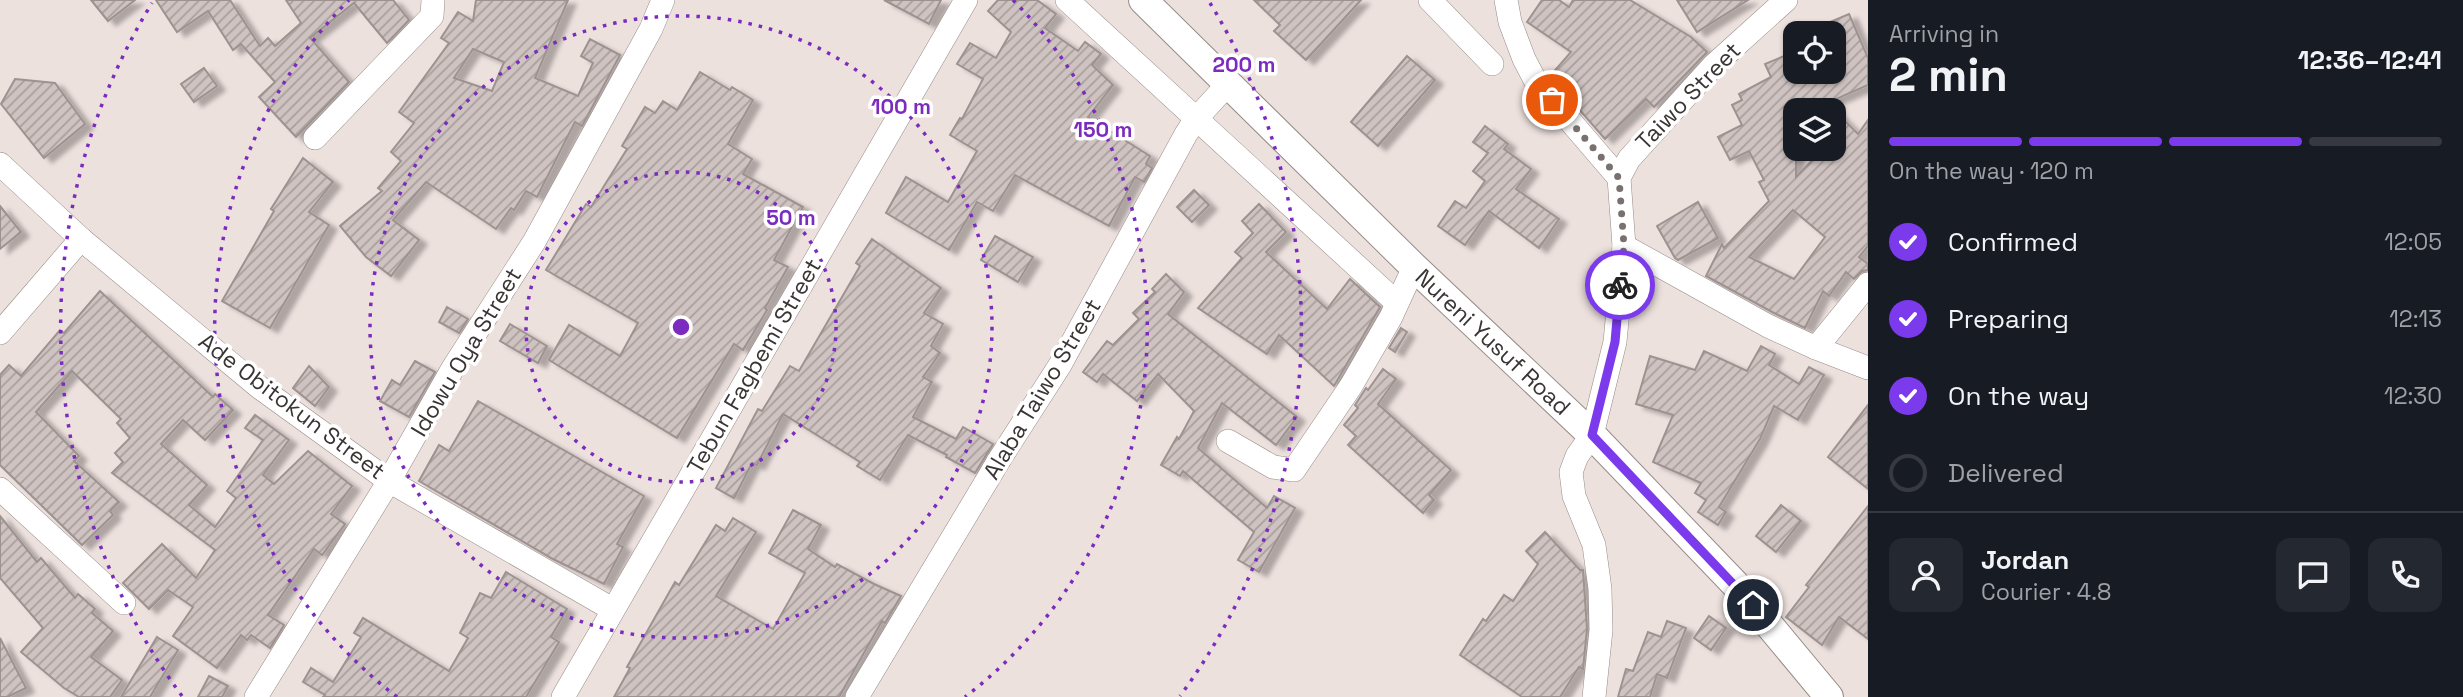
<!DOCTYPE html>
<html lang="en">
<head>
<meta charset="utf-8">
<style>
  body { margin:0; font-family:"Space Grotesk",sans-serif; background:#242831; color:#f1f3f6; height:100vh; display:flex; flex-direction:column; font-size:26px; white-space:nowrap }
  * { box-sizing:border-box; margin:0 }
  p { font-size:23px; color:#9ea1a6 }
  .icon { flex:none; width:38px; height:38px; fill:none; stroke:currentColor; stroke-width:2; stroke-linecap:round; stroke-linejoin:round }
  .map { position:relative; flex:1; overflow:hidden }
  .panel { display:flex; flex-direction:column; background:#171b24; width:595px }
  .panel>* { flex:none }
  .tools { position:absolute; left:1783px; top:21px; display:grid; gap:14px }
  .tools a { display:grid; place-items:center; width:63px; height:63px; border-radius:14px; background:#171b24; box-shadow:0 2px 5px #0004; font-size:35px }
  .pin { position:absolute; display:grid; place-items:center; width:60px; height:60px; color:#fff; margin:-30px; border:4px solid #fff; border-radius:50%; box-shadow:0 2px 7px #0007 }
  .courier { position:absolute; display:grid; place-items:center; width:70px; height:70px; margin:-35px; border:5px solid #7c3aed; border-radius:50%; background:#fff; color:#222; box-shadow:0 2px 9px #0007 }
  .summary em { font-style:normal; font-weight:700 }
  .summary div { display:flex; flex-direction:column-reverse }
  .summary { display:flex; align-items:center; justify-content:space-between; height:119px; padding:0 21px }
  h1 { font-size:46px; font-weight:700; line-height:52px }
  .bar { display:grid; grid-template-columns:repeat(4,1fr); gap:10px 7px; align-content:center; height:84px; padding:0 21px }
  .bar i { height:9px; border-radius:5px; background:#363941 }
  .bar .active { background:#7c3aed }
  .bar p { grid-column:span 4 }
  .line { display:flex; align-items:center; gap:18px; padding:0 21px; border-top:2px solid #363941 }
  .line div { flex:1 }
  .round { display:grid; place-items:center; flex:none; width:74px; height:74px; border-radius:14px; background:#242831 }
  ol { padding:0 21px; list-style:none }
  li { display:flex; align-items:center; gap:21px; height:77px }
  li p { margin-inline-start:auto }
  li .icon { padding:7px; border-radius:50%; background:#7c3aed; color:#fff; stroke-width:4 }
  li:last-child { color:#9ea1a6 }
  li i { width:38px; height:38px; border:4px solid #363941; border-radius:50% }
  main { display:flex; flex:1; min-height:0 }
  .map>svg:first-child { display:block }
  .building { fill:url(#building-hatch); stroke:#9d9290; stroke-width:2; fill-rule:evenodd; filter:url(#shadow) }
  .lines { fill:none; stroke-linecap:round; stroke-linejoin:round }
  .minor-casing { stroke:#968b89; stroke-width:24 }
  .tertiary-casing { stroke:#968b89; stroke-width:30 }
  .minor { stroke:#fff; stroke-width:23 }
  .tertiary { stroke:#fff; stroke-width:28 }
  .done { stroke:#787170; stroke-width:7; stroke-dasharray:0 12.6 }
  .route { stroke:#7c3aed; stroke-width:9 }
  .ring { fill:none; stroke:#7b2cbf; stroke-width:3.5; stroke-dasharray:3.5 7 }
  .labels { text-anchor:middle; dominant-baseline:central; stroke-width:7; stroke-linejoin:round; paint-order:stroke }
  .street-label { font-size:23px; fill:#393534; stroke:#fff }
  .centre { fill:#7b2cbf; stroke:#fff; stroke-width:3.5 }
  .ring-label { font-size:21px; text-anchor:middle; font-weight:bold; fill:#7b2cbf; stroke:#fff; stroke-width:7; stroke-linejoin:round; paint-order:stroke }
</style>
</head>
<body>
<main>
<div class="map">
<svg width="1868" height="697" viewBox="0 0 1868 697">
  <defs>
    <pattern id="building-hatch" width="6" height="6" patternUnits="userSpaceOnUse" patternTransform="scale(1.75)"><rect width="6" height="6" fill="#cec3c0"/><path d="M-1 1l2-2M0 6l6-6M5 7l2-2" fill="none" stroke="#a89f9d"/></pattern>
    <filter id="shadow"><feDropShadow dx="8" dy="4.5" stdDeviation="2" flood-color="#0004"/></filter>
  </defs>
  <rect width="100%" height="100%" fill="#ede1de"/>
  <g class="building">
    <polygon points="91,0 135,0 108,21"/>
    <polygon points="156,0 230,0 260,46 268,38 275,46 301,23 286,0 393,0 409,20 387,43 354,3 310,38 349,82 296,137 259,97 275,82 241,44 233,50 208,11 177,32"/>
    <path d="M476,0H568L535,78L578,96L593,63L581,56L590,39L620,55L582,126L575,122L537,197L526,191L514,210L511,208L496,229L426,182L393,220L419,240L391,276L366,257L340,226L382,191L378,188L401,161L391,152L414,123L399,112L449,43L441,38L458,12L473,21ZM473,49L504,62L492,91L454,78Z"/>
    <polygon points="884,0 941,0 929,24"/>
    <polygon points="998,0 1037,0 1056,14 1045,28 1078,51 1085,42 1101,54 1092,65 1113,85 1088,117 1150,156 1146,164 1152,168 1144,182 1135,177 1109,226 1015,175 993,211 977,202 949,250 886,213 906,177 948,202 977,151 950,135 960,118 962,119 983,79 957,64 970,43 996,58 1011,32 988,11"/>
    <polygon points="1254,0 1361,0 1306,60 1274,31 1280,25"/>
    <polygon points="1542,0 1559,0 1569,7 1573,0 1630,0 1691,37 1707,52 1654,107 1646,99 1605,139 1550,76 1571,52 1527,22"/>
    <polygon points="1677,0 1748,0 1697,32"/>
    <path d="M1849,14L1868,58V85L1827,103L1858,134L1868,120V246L1859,257L1868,264V270L1862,271L1854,279L1846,272L1829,296L1823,291L1805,328L1774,313L1706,276L1722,244L1724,248L1769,201L1759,182L1764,180L1749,151L1730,160L1718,137L1742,125L1732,105L1742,100L1739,94L1771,77L1765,64L1796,51V72H1834V33H1804ZM1796,110H1834V149H1823L1796,177ZM1793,210L1825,237L1794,279L1749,257Z"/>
    <polygon points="1407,56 1435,80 1378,146 1351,122"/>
    <polygon points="204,68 217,86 194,102 181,84"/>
    <polygon points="700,72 730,90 732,87 753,100 728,144 752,159 743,174 803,207 774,260 788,267 765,308 767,310 743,350 734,344 677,438 549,360 569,325 620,356 638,323 546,270 586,204 591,207 627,149 622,146 645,107 655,113 663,101 677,110"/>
    <polygon points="15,79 55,83 85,124 44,158 1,104"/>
    <polygon points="1485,126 1508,144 1504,149 1531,169 1516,189 1559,219 1539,248 1489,211 1465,245 1438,226 1455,201 1466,208 1485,181 1473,171 1488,153 1473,142"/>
    <polygon points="303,158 333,182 309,212 329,225 270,328 222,301 274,211 271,209"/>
    <polygon points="1194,190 1209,205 1192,222 1177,207"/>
    <polygon points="1698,202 1718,238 1678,260 1675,258 1657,226"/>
    <polygon points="1259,204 1286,232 1266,252 1327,309 1350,279 1380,307 1334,386 1279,335 1267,354 1198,308 1242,258 1235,252 1253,233 1242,221"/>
    <polygon points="0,206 21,232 0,249"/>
    <polygon points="995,236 1033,257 1018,282 981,260"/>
    <polygon points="872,239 941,288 924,313 943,324 931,346 940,353 923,377 932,382 913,417 956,439 963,427 993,444 975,473 946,457 947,455 908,435 880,480 857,466 860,462 783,414 757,465 752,463 734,498 716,488 758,409 762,411 790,366 799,371 860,266 856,263"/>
    <polygon points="1166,274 1184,292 1168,314 1297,417 1276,445 1222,403 1198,448 1267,508 1274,496 1295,508 1259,572 1238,560 1254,532 1183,471 1180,476 1161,465 1177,437 1179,439 1194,411 1158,374 1137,401 1103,374 1097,382 1083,372 1107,341 1113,345 1139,319 1133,313 1155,292 1152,289"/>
    <polygon points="100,291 213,397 215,394 233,410 205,440 183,420 161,444 207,485 189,505 215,527 236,498 227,491 263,440 245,428 255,415 289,440 263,475 274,484 308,451 352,486 331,514 345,524 322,555 314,549 268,615 284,625 270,648 251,635 247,640 241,635 217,668 173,636 193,607 168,590 149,609 123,583 162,544 196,578 215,550 112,473 123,462 115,453 130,438 117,423 121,419 72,371 36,412 79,456 74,461 119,502 110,511 113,515 82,545 0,465 0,375 9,365 21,376 60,330 64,333"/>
    <polygon points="447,307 468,319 459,333 439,322"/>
    <polygon points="510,324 547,346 538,363 500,341"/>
    <polygon points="1401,328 1407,332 1395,352 1389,348"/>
    <polygon points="1761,346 1775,354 1769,365 1799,384 1809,367 1824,375 1798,420 1774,406 1760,439 1719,507 1726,512 1718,525 1698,512 1706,500 1695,493 1701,483 1653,462 1673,415 1636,404 1650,356 1695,370 1704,351 1747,371"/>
    <polygon points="415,361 435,372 409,417 380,401 392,380 400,385"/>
    <polygon points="309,366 329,387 315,406 293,388"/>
    <polygon points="1383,369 1396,379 1378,404 1451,470 1429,495 1434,500 1423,513 1348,445 1356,436 1344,425 1358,408 1355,405 1366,388 1368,390"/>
    <polygon points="478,401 644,496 617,544 623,547 604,584 553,559 419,481 439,445 449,451"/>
    <polygon points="1868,405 1868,489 1828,457"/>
    <polygon points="1781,505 1801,521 1776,552 1756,536"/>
    <polygon points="1868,506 1868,639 1839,617 1822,645 1786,617 1809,587 1806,585"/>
    <polygon points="793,510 821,525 808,549 835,567 837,564 874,584 901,596 885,623 882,621 839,697 614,697 630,668 627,667 675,582 679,585 716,525 725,531 733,518 756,532 716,596 773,629 805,573 769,553"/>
    <polygon points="0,516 37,562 41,558 75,598 78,594 95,609 92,613 113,631 91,657 122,680 110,697 79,697 64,688 21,652 43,628 0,578"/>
    <polygon points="1545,532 1580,570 1583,570 1587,629 1583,669 1579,667 1560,697 1522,697 1460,655 1483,619 1486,621 1504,595 1513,601 1538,564 1526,551"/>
    <polygon points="506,572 567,609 551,637 559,642 526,697 323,697 325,695 303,682 311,668 333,682 361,637 354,633 363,618 449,671 468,638 460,633 480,593 491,598"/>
    <polygon points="1709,616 1726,628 1711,650 1694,638"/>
    <polygon points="1667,621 1686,628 1667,678 1657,674 1650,697 1618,697 1626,669 1633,671 1648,632 1661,637"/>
    <polygon points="157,637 178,650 150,697 121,697"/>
    <polygon points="0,638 26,688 7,697 0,697"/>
    <polygon points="209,676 228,686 222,697 198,697"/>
  </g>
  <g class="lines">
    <defs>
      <g id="minor">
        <polyline points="1067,0 1397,303"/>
        <polyline points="1430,0 1492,64"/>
        <polyline points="1506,0 1510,22 1524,59 1535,80 1619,178"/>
        <polyline points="315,138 432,16 433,0"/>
        <polyline points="0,164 81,239 259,387 389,481 612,609"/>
        <polyline points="1624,246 1768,326 1816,348 1868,368"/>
        <polyline points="0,333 81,239"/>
        <polyline points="1816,348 1868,284"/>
        <polyline points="1228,441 1273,467 1294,470 1351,386 1391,317 1414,267"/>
        <polyline points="0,489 124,603"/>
        <polyline points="256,697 389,481 453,368 534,242 651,29 663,0"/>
        <polyline points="563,697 966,0"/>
        <polyline points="857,697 1001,457 1060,365 1186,134 1195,120 1228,84"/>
        <polyline points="1594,697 1601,630 1600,589 1594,545 1574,496 1571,472 1577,456 1592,435 1615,342 1624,246 1619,178 1629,159 1714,65 1786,0"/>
      </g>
      <polyline id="tertiary" points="1143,0 1414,267 1592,435 1735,584 1829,697"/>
    </defs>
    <use href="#minor" class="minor-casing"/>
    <use href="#tertiary" class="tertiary-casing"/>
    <use href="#minor" class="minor"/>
    <use href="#tertiary" class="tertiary"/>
  </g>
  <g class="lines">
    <polyline class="done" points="1552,100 1619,178 1624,246 1620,285"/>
    <polyline class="route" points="1620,285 1615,342 1592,435 1753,605"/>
  </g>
  <g class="ring">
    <circle cx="681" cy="327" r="155"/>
    <circle cx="681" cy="327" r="311"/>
    <path d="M397 697A466 466 0 0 1 349 0M1013 0A466 466 0 0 1 965 697"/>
    <path d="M182 696A621 621 0 0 1 152 3M1210 3A621 621 0 0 1 1180 696"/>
  </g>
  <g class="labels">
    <g class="street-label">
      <text transform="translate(1688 96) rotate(-46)">Taiwo Street</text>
      <text transform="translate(1493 342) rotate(43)">Nureni Yusuf Road</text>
      <text transform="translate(466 352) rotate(-59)">Idowu Oya Street</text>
      <text transform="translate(754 366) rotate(-60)">Tebun Fagbemi Street</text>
      <text transform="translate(1042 389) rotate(-59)">Alaba Taiwo Street</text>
      <text transform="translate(292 406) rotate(37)">Ade Obitokun Street</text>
    </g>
  </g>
  <circle cx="681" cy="327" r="10" class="centre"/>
  <g class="ring-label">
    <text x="1244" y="72">200 m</text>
    <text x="901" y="114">100 m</text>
    <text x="1103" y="137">150 m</text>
    <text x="791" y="225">50 m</text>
  </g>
</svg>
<div class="tools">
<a><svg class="icon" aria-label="locate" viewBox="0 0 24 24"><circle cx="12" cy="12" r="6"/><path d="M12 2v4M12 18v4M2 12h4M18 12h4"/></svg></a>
<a><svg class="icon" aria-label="layers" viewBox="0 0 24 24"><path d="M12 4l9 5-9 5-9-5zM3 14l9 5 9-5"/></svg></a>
</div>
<div class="pin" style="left:1552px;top:100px;background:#ea580c"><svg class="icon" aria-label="bag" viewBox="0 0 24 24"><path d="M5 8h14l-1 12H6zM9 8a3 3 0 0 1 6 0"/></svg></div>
<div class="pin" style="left:1753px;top:605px;background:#1f2937"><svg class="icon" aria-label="home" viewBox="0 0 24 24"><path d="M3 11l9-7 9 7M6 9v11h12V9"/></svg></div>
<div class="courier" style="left:1620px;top:285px"><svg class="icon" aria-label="bike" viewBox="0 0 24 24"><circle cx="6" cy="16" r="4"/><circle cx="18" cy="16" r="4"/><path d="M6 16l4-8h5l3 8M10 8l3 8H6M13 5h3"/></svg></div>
</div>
<section class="panel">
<div class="summary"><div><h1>2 min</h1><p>Arriving in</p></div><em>12:36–12:41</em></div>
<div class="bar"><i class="active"></i><i class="active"></i><i class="active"></i><i></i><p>On the way · 120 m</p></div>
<ol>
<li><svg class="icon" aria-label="check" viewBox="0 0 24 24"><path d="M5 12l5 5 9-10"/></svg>Confirmed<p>12:05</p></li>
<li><svg class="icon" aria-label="check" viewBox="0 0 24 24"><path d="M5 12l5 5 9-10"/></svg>Preparing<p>12:13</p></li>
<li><svg class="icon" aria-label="check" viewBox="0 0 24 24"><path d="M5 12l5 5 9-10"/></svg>On the way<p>12:30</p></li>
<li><i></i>Delivered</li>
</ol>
<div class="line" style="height:126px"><a class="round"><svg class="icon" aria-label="person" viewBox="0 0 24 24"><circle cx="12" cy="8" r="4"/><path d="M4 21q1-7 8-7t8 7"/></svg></a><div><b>Jordan</b><p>Courier · 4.8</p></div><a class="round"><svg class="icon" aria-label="chat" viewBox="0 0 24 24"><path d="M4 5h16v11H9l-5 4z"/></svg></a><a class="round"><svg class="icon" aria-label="phone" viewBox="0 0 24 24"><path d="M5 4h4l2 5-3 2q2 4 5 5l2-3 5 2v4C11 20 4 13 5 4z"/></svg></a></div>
</section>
</main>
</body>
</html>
